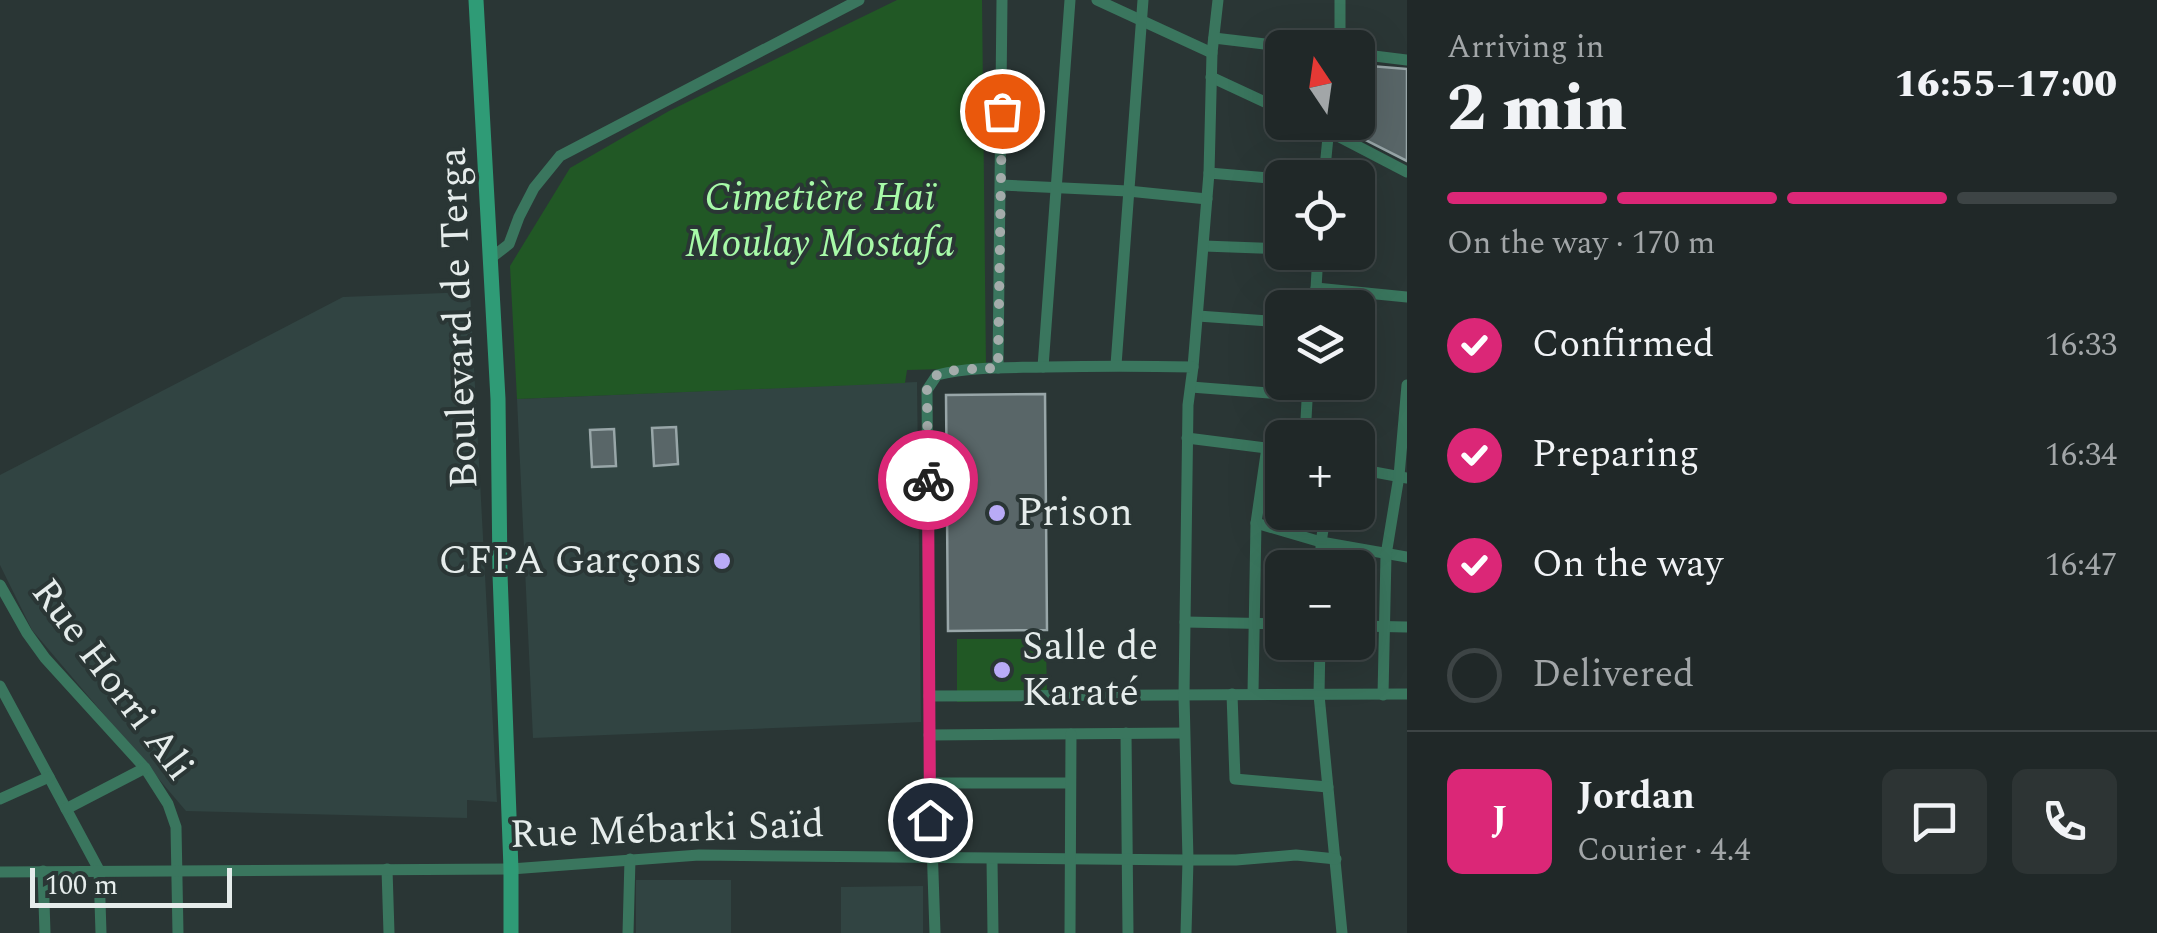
<!DOCTYPE html>
<html lang="en">
<head>
<meta charset="utf-8">
<style>
  body { margin:0; font-family:Spectral,serif; background:#2d3434; color:#f1f3f6; height:100vh; display:flex; flex-direction:column; font-size:38px; white-space:nowrap }
  * { box-sizing:border-box; margin:0 }
  p { font-size:32px; color:#a2a6a8 }
  .icon { flex:none; width:55px; height:55px; fill:none; stroke:currentColor; stroke-width:2; stroke-linecap:round; stroke-linejoin:round }
  .map { position:relative; flex:1; overflow:hidden }
  .sheet { display:flex; flex-direction:column; background:#202828; width:750px }
  .sheet>* { flex:none }
  .needle { width:65px; rotate:347deg }
  .buttons { position:absolute; left:1265px; top:30px; display:grid; gap:20px }
  .buttons a { display:grid; place-items:center; width:110px; height:110px; border-radius:15px; background:#202828; box-shadow:0 10px 40px #0002,0 0 0 2px #3d4445; font-size:50px }
  .scale { position:absolute; left:30px; bottom:25px; width:202px; box-sizing:border-box; padding-left:10px; border:5px solid #e5eceb; border-top:0; font-size:28px; line-height:35px; white-space:nowrap; color:#e5eceb; -webkit-text-stroke:8px #2a3635; paint-order:stroke }
  .pin { position:absolute; display:grid; place-items:center; width:85px; height:85px; color:#fff; margin:-42px; border:5px solid #fff; border-radius:50%; box-shadow:0 2px 10px #0007 }
  .courier { position:absolute; display:grid; place-items:center; width:100px; height:100px; margin:-50px; border:8px solid #db2777; border-radius:50%; background:#fff; color:#222; box-shadow:0 2px 12px #0007 }
  .overview em { font-style:normal; font-weight:800 }
  .overview div { display:flex; flex-direction:column-reverse }
  .overview { display:flex; align-items:center; justify-content:space-between; height:170px; padding:0 40px }
  h1 { font-size:65px; font-weight:800; line-height:75px }
  .bar { display:grid; grid-template-columns:repeat(4,1fr); gap:15px 10px; align-content:center; height:120px; padding:0 40px }
  .bar i { height:12px; border-radius:8px; background:#3d4445 }
  .bar .active { background:#db2777 }
  .bar p { grid-column:span 4 }
  .line { display:flex; align-items:center; gap:25px; padding:0 40px; border-top:2px solid #3d4445 }
  .line div { flex:1 }
  .round { display:grid; place-items:center; flex:none; width:105px; height:105px; border-radius:15px; background:#2d3434 }
  ol { padding:0 40px; list-style:none }
  li { display:flex; align-items:center; gap:30px; height:110px }
  li p { margin-inline-start:auto }
  li .icon { padding:10px; border-radius:50%; background:#db2777; color:#fff; stroke-width:4 }
  li:last-child { color:#a2a6a8 }
  li i { width:55px; height:55px; border:5px solid #3d4445; border-radius:50% }
  main { display:flex; flex:1; min-height:0 }
  .map>svg:first-child { display:block }
  .built { fill:#314442 }
  .green { fill:#215825 }
  .building { fill:#596668; stroke:#98a6a8; stroke-width:2.5 }
  .lines { fill:none; stroke-linecap:round; stroke-linejoin:round }
  .minor { stroke:#3a765e; stroke-width:11 }
  .secondary { stroke:#2f9b76; stroke-width:15 }
  .done { stroke:#a4acab; stroke-width:10; stroke-dasharray:0 18 }
  .route { stroke:#db2777; stroke-width:12 }
  .poi-dot { fill:#b9abf7; stroke:#2a3635; stroke-width:4 }
  .labels { text-anchor:middle; dominant-baseline:central; stroke-width:8; stroke-linejoin:round; paint-order:stroke }
  .park-label { font-size:40px; font-style:italic; fill:#a7faa8; stroke:#2a3635 }
  .street-label { font-size:40px; fill:#e5eceb; stroke:#2a3635 }
  .poi-label { font-size:40px; fill:#e5eceb; stroke:#2a3635; text-anchor:start }
</style>
</head>
<body>
<main>
<div class="map">
<svg width="1407" height="933" viewBox="0 0 1407 933">
  <rect width="100%" height="100%" fill="#2a3635"/>
  <g class="built">
    <polygon points="470,292 497,802 467,800 467,818 186,811 32,630 0,565 0,475 343,297"/>
    <polygon points="917,382 921,722 533,738 517,399"/>
    <rect x="636" y="880" width="95" height="53"/>
    <polygon points="923,886 923,933 841,933 841,887"/>
  </g>
  <g class="green">
    <polygon points="897,0 982,0 986,368 907,370 905,383 517,399 510,266 570,168 669,111"/>
    <polygon points="957,639 1046,639 1047,701 957,702"/>
  </g>
  <g class="building">
    <polygon points="1358,65 1407,69 1407,161 1348,131 1349,122 1358,122"/>
    <polygon points="1045,394 1047,630 948,631 946,395"/>
    <polygon points="676,427 678,464 654,466 652,428"/>
    <polygon points="614,429 616,466 592,467 590,430"/>
  </g>
  <g class="lines">
    <g class="minor">
      <polyline points="1097,0 1212,53"/>
      <polyline points="1214,38 1298,48"/>
      <polyline points="1340,48 1340,0"/>
      <polyline points="1358,54 1407,60"/>
      <polyline points="1211,77 1282,110"/>
      <polyline points="1311,122 1407,172"/>
      <polyline points="1209,173 1282,179"/>
      <polyline points="1324,178 1329,127"/>
      <polyline points="1001,185 1128,191 1207,199"/>
      <polyline points="1204,246 1282,249"/>
      <polyline points="491,258 509,244 519,217 534,188 560,156 859,0"/>
      <polyline points="1316,288 1407,297"/>
      <polyline points="1315,308 1318,252"/>
      <polyline points="1198,316 1282,322"/>
      <polyline points="1116,365 1143,0"/>
      <polyline points="1043,367 1070,0"/>
      <polyline points="1193,367 1209,173 1212,53 1218,0"/>
      <polyline points="998,368 1002,0"/>
      <polyline points="1191,387 1307,396"/>
      <polyline points="1187,438 1282,450"/>
      <polyline points="1305,438 1308,382"/>
      <polyline points="1358,469 1407,478"/>
      <polyline points="1256,523 1321,542 1407,557"/>
      <polyline points="1321,568 1321,542 1326,512"/>
      <polyline points="0,585 27,633 45,658 145,768 168,804 176,827 178,933"/>
      <polyline points="1185,622 1282,624"/>
      <polyline points="1358,626 1407,627"/>
      <polyline points="1320,642 1319,695 1342,933"/>
      <polyline points="0,686 99,870 101,933"/>
      <polyline points="1253,693 1256,523 1267,447"/>
      <polyline points="1232,694 1235,779 1328,787"/>
      <polyline points="1383,695 1386,555 1399,476 1407,385"/>
      <polyline points="929,696 1407,694"/>
      <polyline points="1126,733 1128,933"/>
      <polyline points="929,735 1184,733"/>
      <polyline points="930,783 1070,783"/>
      <polyline points="0,799 49,777"/>
      <polyline points="66,809 145,768"/>
      <polyline points="992,859 993,933"/>
      <polyline points="387,869 389,933"/>
      <polyline points="43,871 45,933"/>
      <polyline points="0,872 511,869 699,855 1188,860 1236,860 1296,855 1336,859"/>
      <polyline points="628,933 630,859"/>
      <path d="M935,933L930,783L927,390L937,375C972,366 1010,368 1046,367C1095,366 1144,366 1193,367L1188,405L1184,696L1188,860L1186,933"/>
      <polyline points="1070,933 1071,734"/>
    </g>
    <polyline class="secondary" points="476,0 498,399 500,574 511,869 511,933"/>
  </g>
  <g class="lines">
    <path class="done" d="M928,480L927,390C930,384 931,379 937,375C949,368 983,369 998,368L1002,111"/>
    <polyline class="route" points="928,480 930,820"/>
  </g>
  <g class="poi-dot">
    <circle cx="997" cy="513" r="10"/>
    <circle cx="722" cy="561" r="10"/>
    <circle cx="1002" cy="670" r="10"/>
  </g>
  <g class="labels">
    <g class="park-label">
      <text x="820" y="198">Cimetière Haï<tspan x="820" dy="46">Moulay Mostafa</tspan></text>
    </g>
    <g class="street-label">
      <text transform="translate(459 318) rotate(-92)">Boulevard de Terga</text>
      <text transform="translate(112 680) rotate(53)">Rue Horri Ali</text>
      <text transform="translate(667 830) rotate(-2)">Rue Mébarki Saïd</text>
    </g>
    <g class="poi-label">
      <text x="1017" y="513">Prison</text>
      <text x="702" y="561" text-anchor="end">CFPA Garçons</text>
      <text x="1022" y="647">Salle de<tspan x="1022" dy="46">Karaté</tspan></text>
    </g>
  </g>
</svg>
<div class="buttons">
<a><svg class="needle" viewBox="-14 -14 28 28"><path d="M0-13l5 13h-10z" fill="#e53935"/><path d="M0 13l5-13h-10z" fill="#a2a6a8"/></svg></a>
<a><svg class="icon" aria-label="locate" viewBox="0 0 24 24"><circle cx="12" cy="12" r="6"/><path d="M12 2v4M12 18v4M2 12h4M18 12h4"/></svg></a>
<a><svg class="icon" aria-label="layers" viewBox="0 0 24 24"><path d="M12 4l9 5-9 5-9-5zM3 14l9 5 9-5"/></svg></a>
<a>+</a>
<a>−</a>
</div>
<div class="scale">100 m</div>
<div class="pin" style="left:1002px;top:111px;background:#ea580c"><svg class="icon" aria-label="bag" viewBox="0 0 24 24"><path d="M5 8h14l-1 12H6zM9 8a3 3 0 0 1 6 0"/></svg></div>
<div class="pin" style="left:930px;top:820px;background:#1f2937"><svg class="icon" aria-label="home" viewBox="0 0 24 24"><path d="M3 11l9-7 9 7M6 9v11h12V9"/></svg></div>
<div class="courier" style="left:928px;top:480px"><svg class="icon" aria-label="bike" viewBox="0 0 24 24"><circle cx="6" cy="16" r="4"/><circle cx="18" cy="16" r="4"/><path d="M6 16l4-8h5l3 8M10 8l3 8H6M13 5h3"/></svg></div>
</div>
<section class="sheet">
<div class="overview"><div><h1>2 min</h1><p>Arriving in</p></div><em>16:55–17:00</em></div>
<div class="bar"><i class="active"></i><i class="active"></i><i class="active"></i><i></i><p>On the way · 170 m</p></div>
<ol>
<li><svg class="icon" aria-label="check" viewBox="0 0 24 24"><path d="M5 12l5 5 9-10"/></svg>Confirmed<p>16:33</p></li>
<li><svg class="icon" aria-label="check" viewBox="0 0 24 24"><path d="M5 12l5 5 9-10"/></svg>Preparing<p>16:34</p></li>
<li><svg class="icon" aria-label="check" viewBox="0 0 24 24"><path d="M5 12l5 5 9-10"/></svg>On the way<p>16:47</p></li>
<li><i></i>Delivered</li>
</ol>
<div class="line" style="height:180px"><b class="round" style="background:#db2777;color:#fff">J</b><div><b>Jordan</b><p>Courier · 4.4</p></div><a class="round"><svg class="icon" aria-label="chat" viewBox="0 0 24 24"><path d="M4 5h16v11H9l-5 4z"/></svg></a><a class="round"><svg class="icon" aria-label="phone" viewBox="0 0 24 24"><path d="M5 4h4l2 5-3 2q2 4 5 5l2-3 5 2v4C11 20 4 13 5 4z"/></svg></a></div>
</section>
</main>
</body>
</html>
